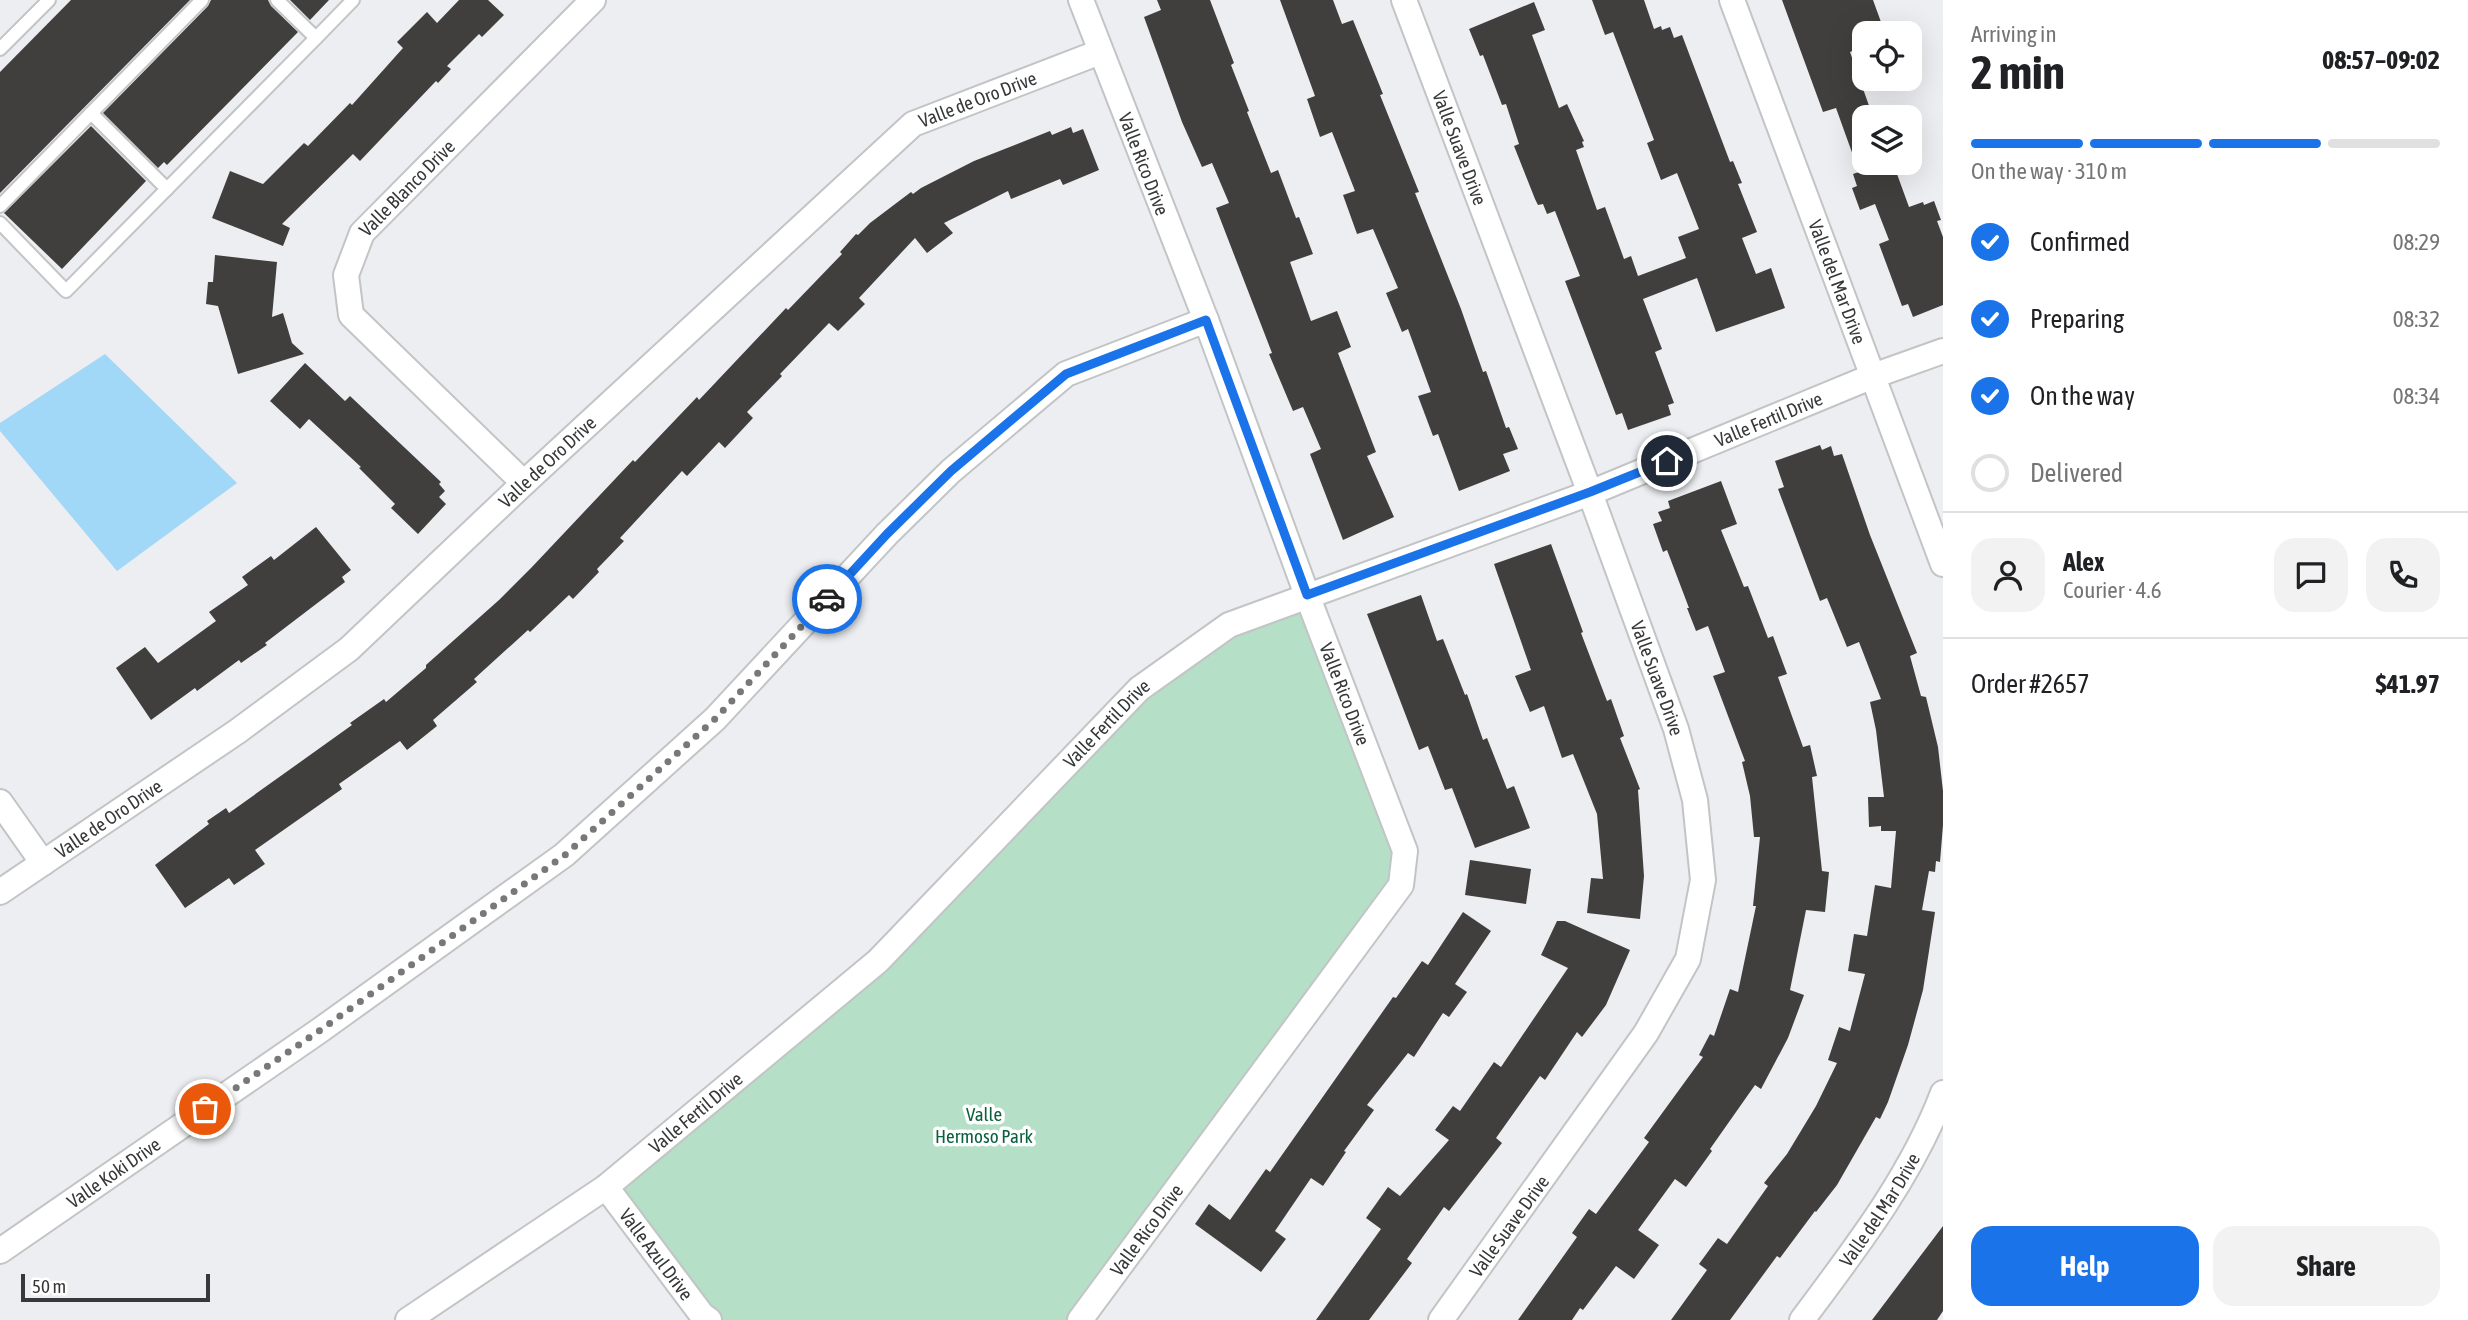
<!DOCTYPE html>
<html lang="en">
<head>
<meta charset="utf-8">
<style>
  body { margin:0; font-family:"Asap Condensed",sans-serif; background:#f2f2f2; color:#202124; height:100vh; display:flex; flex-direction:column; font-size:26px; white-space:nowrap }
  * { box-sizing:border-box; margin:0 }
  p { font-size:23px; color:#757577 }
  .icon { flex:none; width:38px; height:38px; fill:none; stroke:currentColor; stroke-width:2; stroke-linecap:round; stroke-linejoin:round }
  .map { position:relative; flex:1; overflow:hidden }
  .sheet { display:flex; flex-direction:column; background:#fff; width:525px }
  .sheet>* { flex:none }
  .fabs { position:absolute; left:1852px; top:21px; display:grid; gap:14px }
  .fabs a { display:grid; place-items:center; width:70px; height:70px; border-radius:14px; background:#fff; box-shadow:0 7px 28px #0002; font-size:35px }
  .scale { position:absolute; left:21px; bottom:18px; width:189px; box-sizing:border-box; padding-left:7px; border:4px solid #373839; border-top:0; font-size:19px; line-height:24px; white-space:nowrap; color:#373839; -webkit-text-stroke:5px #fff; paint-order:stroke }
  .pin { position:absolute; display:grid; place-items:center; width:60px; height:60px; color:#fff; margin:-30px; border:4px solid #fff; border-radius:50%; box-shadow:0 2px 7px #0007 }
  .courier { position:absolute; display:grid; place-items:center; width:70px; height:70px; margin:-35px; border:5px solid #1a73e8; border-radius:50%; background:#fff; color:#222; box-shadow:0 2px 9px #0007 }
  .summary em { font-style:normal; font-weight:700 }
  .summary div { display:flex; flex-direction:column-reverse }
  .summary { display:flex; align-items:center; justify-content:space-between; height:119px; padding:0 28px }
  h1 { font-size:46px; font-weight:700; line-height:52px }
  .bar { display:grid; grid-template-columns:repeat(4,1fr); gap:10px 7px; align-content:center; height:84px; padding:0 28px }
  .bar i { height:9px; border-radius:5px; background:#e0e0e0 }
  .bar .selected { background:#1a73e8 }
  .bar p { grid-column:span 4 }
  .line { display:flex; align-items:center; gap:18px; padding:0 28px; border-top:2px solid #e0e0e0 }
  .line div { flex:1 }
  .round { display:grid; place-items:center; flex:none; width:74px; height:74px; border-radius:21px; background:#f2f2f2 }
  ol { padding:0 28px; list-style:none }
  li { display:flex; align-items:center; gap:21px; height:77px }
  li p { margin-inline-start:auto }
  li .icon { padding:7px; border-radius:50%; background:#1a73e8; color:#fff; stroke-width:4 }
  li:last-child { color:#757577 }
  li i { width:38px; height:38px; border:4px solid #e0e0e0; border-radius:50% }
  .action { display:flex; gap:14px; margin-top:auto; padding:14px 28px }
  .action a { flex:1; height:80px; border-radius:21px; background:#1a73e8; color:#fff; font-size:28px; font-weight:700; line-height:80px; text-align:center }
  .action a+a { background:#f2f2f2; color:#202124 }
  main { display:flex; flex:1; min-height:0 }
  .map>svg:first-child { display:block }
  .green { fill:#b5dfc7 }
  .water { fill:#a1d7f7 }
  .building { fill:#413f3d }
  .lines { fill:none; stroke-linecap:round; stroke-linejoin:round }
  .lane-casing { stroke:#c2c4c6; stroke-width:16 }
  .street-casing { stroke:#c2c4c6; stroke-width:28 }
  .lane { stroke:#fff; stroke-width:12 }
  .street { stroke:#fff; stroke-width:24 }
  .done { stroke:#777879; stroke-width:7; stroke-dasharray:0 12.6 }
  .route { stroke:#1a73e8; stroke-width:9 }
  .labels { text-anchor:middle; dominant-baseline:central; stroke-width:7; stroke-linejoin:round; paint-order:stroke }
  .street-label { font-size:19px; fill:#373839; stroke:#fff }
  .park-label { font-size:19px; fill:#0b603e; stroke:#fff }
</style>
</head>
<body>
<main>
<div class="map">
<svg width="1943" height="1320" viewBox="0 0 1943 1320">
  <rect width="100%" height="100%" fill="#edeef1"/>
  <polygon class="green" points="1307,595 1405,851 1401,885 1080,1320 709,1320 606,1187 878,961 1139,689"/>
  <polygon class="water" points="105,354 237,483 117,571 0,431 0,423"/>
  <g class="building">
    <polygon points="71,0 190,0 0,193 0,72"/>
    <polygon points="211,0 268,0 271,6 298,32 167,165 164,162 158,168 103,113 208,6"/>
    <polygon points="290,0 329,0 310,20"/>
    <polygon points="459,0 488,0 504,15 482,37 479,34 447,66 451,69 438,83 436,81 360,161 353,154 282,224 290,228 283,246 212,218 230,171 263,184 304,143 308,146 350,103 352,105 403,48 397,42 427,12 437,23"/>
    <polygon points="1157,0 1210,0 1234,63 1231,65 1249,111 1247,112 1271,173 1278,170 1296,218 1299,217 1313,254 1290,262 1311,321 1337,311 1351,347 1338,353 1376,452 1367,456 1394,517 1343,540 1310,454 1321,449 1303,407 1293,411 1269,354 1272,353 1216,208 1229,203 1212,163 1202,167 1182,122 1144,17 1161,10"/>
    <polygon points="1280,0 1333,0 1342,24 1353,20 1383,94 1380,95 1419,192 1415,193 1461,309 1483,372 1486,371 1506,428 1509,427 1518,449 1503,454 1510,471 1459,491 1438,434 1433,436 1418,396 1431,392 1408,329 1402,332 1386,293 1398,288 1373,229 1357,234 1343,195 1355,191 1332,132 1320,137 1307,99 1315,96"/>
    <polygon points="1592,0 1644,0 1654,29 1661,26 1662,30 1670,27 1674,38 1682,35 1730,162 1733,161 1742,183 1738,184 1757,232 1742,238 1756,274 1771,268 1785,308 1716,332 1697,278 1643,299 1662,349 1655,352 1674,403 1668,405 1671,415 1628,430 1622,413 1616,415 1565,281 1580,276 1555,211 1547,214 1543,204 1538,205 1535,199 1514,146 1519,144 1506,104 1502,105 1483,55 1480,56 1469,29 1534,2 1545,30 1532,35 1559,108 1567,104 1584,141 1582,142 1584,147 1576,150 1597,210 1605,207 1624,259 1631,256 1638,276 1686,258 1678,237 1699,229 1677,173 1661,180 1647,143 1654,140 1613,32 1605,35"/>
    <polygon points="1782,0 1873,0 1885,33 1864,33 1864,46 1850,52 1873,117 1864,117 1864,163 1893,163 1909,207 1923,202 1924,205 1934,201 1941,220 1937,221 1943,237 1943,305 1913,317 1908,304 1902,306 1879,244 1889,240 1875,204 1860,210 1852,188 1857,186 1853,174 1859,172 1836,108 1823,112"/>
    <polygon points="91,126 146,181 62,269 4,213"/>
    <polygon points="1071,127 1073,133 1083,129 1099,170 1063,185 1060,179 1011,199 1008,191 944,223 953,233 927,253 915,238 859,298 865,304 838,331 829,323 780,374 782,376 747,412 753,418 725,448 719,442 687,476 682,471 620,538 624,541 597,569 599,572 573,599 569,595 530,632 528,630 474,679 477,682 433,720 437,726 407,750 400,741 339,784 342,789 255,850 265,864 234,885 229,878 185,908 155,865 209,824 207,821 226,808 229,813 352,725 350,723 384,699 386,702 426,668 426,665 499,600 532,567 633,460 635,462 697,397 699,400 786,308 788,310 842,254 840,252 856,234 858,235 870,223 911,192 913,194 921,188 974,161 1050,131 1052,135"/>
    <polygon points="215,255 277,262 272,317 283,313 292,343 304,354 238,374 218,306 206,304 208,282 213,282"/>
    <polygon points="305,363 345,401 350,396 441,482 439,484 445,491 439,497 446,504 418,534 391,508 395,504 359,468 361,467 309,419 300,429 270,401"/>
    <polygon points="1820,445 1822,450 1831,446 1834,456 1842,454 1870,535 1917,653 1910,656 1921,696 1926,697 1938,747 1943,791 1943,825 1940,862 1936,861 1935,872 1929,871 1922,910 1935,912 1923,990 1908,1045 1888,1102 1880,1119 1876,1117 1837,1185 1816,1212 1815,1211 1780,1258 1777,1256 1730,1320 1671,1320 1707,1270 1699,1264 1718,1238 1727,1244 1768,1186 1764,1183 1787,1154 1816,1106 1837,1063 1828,1060 1839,1027 1850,1031 1865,974 1848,971 1854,934 1867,936 1875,885 1891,888 1896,831 1881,831 1881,826 1869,827 1868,797 1884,797 1876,730 1870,702 1881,699 1859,642 1847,647 1827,598 1820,601 1778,489 1784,487 1775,461"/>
    <polygon points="1721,481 1737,524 1721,530 1744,587 1748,586 1768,638 1773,636 1787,674 1778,677 1803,747 1810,745 1817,776 1812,777 1822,871 1829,872 1825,912 1806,910 1790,990 1804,995 1788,1038 1761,1089 1755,1085 1710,1149 1712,1151 1686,1187 1675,1179 1638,1230 1659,1245 1634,1279 1616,1266 1583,1310 1580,1308 1572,1320 1518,1320 1577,1237 1572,1233 1589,1209 1596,1214 1649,1142 1644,1138 1703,1057 1699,1055 1710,1034 1714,1036 1730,989 1738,992 1756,906 1753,906 1760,837 1754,837 1750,796 1742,762 1745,761 1713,676 1725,672 1708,626 1696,631 1687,608 1689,608 1667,550 1663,552 1653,524 1662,521 1658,512 1670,508 1668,501"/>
    <polygon points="316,527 351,570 342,577 345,582 265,643 267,645 241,663 239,660 197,691 195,688 151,720 116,668 145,647 158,663 216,621 209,612 248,585 242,577 271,556 274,560"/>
    <polygon points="1551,544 1583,632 1581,633 1607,701 1611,699 1624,736 1620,738 1640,789 1638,790 1644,876 1640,919 1587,913 1591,878 1603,879 1597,814 1573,754 1562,758 1544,706 1530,712 1515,676 1531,670 1494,564"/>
    <polygon points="1421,595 1437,641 1443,639 1465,695 1467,694 1483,740 1487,738 1507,789 1514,786 1530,828 1475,848 1452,788 1445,790 1428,746 1419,750 1367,614"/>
    <polygon points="1470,860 1531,869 1526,904 1465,895"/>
    <polygon points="1463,912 1491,931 1455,984 1467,992 1449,1017 1443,1013 1414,1057 1408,1053 1367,1105 1374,1110 1344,1151 1346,1152 1323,1186 1311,1178 1275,1231 1286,1239 1261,1272 1195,1224 1209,1204 1230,1220 1266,1169 1270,1172 1393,997 1396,998 1422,961 1428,965"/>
    <polygon points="1557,921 1565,921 1630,950 1606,1005 1582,1037 1577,1032 1545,1080 1540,1076 1496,1138 1502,1143 1449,1211 1444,1207 1407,1259 1412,1263 1369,1320 1316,1320 1381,1229 1366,1218 1388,1187 1400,1196 1449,1140 1435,1130 1453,1106 1460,1111 1494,1062 1501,1067 1568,968 1541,955"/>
    <polygon points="1943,1226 1943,1311 1937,1320 1872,1320"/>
  </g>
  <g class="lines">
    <defs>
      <g id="lane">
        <polyline points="316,38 353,0"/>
        <polyline points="0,49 49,0"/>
        <polyline points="91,113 167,189"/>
        <polyline points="0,206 202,0"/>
        <polyline points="0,223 66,291 316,38 277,0"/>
      </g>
      <g id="street">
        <path id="s1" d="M1404,0L1590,493L1676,729L1695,800L1703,880L1688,959L1646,1033L1441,1320"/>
        <path id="s2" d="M1732,0L1943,564"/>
        <path id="s3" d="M524,483L351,315L346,275L362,233L593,0"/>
        <polyline points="0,802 43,863"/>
        <path id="s4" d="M0,892L238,731L349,649L524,483L913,124L1100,52"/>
        <path id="s5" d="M606,1187L702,1315L709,1320"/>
        <path id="s6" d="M0,1251L319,1031L564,855L715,719L887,534L951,471L1066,374L1206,320"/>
        <path id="s7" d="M408,1320L606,1187L878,961L1139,689L1229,625L1590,493L1873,376L1943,351"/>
        <path id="s8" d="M1080,1320L1401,885L1405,851L1307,595L1206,320L1081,0"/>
        <path id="s9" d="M1802,1320C1855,1249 1911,1177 1943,1093"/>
      </g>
    </defs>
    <use href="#lane" class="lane-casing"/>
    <use href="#street" class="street-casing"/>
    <use href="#lane" class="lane"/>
    <use href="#street" class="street"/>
  </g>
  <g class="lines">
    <polyline class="done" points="205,1109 319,1031 565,855 715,719 827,599"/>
    <polyline class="route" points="827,599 887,534 951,471 1066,374 1206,320 1307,595 1590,492 1667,461"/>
  </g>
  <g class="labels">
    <g class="street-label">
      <text stroke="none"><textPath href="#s4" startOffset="1265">Valle de Oro Drive</textPath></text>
      <text stroke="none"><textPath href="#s1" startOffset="158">Valle Suave Drive</textPath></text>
      <text transform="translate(1144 164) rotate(69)">Valle Rico Drive</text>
      <text stroke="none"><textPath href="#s3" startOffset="390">Valle Blanco Drive</textPath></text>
      <text stroke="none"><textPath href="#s2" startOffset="301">Valle del Mar Drive</textPath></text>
      <text stroke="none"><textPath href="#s7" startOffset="1657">Valle Fertil Drive</textPath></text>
      <text stroke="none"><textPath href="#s4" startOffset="698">Valle de Oro Drive</textPath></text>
      <text stroke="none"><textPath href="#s1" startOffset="724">Valle Suave Drive</textPath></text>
      <text transform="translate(1345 694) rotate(69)">Valle Rico Drive</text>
      <text stroke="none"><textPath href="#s7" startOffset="922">Valle Fertil Drive</textPath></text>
      <text stroke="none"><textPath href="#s4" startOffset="131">Valle de Oro Drive</textPath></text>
      <text stroke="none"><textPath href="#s7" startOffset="355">Valle Fertil Drive</textPath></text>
      <text stroke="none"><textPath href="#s6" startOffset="138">Valle Koki Drive</textPath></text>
      <text stroke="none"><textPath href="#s9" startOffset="135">Valle del Mar Drive</textPath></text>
      <text transform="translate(1509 1226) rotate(-54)">Valle Suave Drive</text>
      <text stroke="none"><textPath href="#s8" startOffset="112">Valle Rico Drive</textPath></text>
      <text stroke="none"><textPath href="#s5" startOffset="84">Valle Azul Drive</textPath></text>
    </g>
    <g class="park-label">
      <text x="984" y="1114">Valle<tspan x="984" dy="22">Hermoso Park</tspan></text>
    </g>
  </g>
</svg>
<div class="fabs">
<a><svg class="icon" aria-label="locate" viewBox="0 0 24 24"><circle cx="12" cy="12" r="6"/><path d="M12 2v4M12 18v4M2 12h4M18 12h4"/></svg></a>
<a><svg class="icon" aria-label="layers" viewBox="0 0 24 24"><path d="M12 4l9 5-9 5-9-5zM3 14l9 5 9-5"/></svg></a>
</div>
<div class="scale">50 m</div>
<div class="pin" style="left:205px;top:1109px;background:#ea580c"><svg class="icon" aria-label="bag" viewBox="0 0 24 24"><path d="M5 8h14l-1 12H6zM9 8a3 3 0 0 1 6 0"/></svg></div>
<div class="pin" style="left:1667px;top:461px;background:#1f2937"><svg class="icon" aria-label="home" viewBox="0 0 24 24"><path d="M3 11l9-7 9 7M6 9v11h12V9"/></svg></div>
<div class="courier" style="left:827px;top:599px"><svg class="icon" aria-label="car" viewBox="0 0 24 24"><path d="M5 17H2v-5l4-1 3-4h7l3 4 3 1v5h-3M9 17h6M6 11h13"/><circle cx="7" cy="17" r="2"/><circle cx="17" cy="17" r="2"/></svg></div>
</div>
<section class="sheet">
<div class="summary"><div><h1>2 min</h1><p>Arriving in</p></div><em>08:57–09:02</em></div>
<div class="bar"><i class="selected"></i><i class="selected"></i><i class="selected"></i><i></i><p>On the way · 310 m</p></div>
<ol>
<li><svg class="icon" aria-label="check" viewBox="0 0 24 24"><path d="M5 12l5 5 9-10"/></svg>Confirmed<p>08:29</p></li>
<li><svg class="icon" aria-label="check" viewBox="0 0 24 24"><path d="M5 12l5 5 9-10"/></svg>Preparing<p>08:32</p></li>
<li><svg class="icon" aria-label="check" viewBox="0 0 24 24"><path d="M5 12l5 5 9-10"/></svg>On the way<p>08:34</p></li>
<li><i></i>Delivered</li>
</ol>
<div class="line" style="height:126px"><a class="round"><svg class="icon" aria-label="person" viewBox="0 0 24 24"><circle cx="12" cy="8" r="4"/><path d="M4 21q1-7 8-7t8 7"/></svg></a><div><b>Alex</b><p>Courier · 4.6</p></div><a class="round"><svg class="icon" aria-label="chat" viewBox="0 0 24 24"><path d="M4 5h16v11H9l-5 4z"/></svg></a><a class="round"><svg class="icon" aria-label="phone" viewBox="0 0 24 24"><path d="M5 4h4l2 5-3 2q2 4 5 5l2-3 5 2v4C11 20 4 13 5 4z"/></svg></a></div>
<div class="line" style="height:91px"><div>Order #2657</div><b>$41.97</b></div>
<div class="action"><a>Help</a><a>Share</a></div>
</section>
</main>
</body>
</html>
